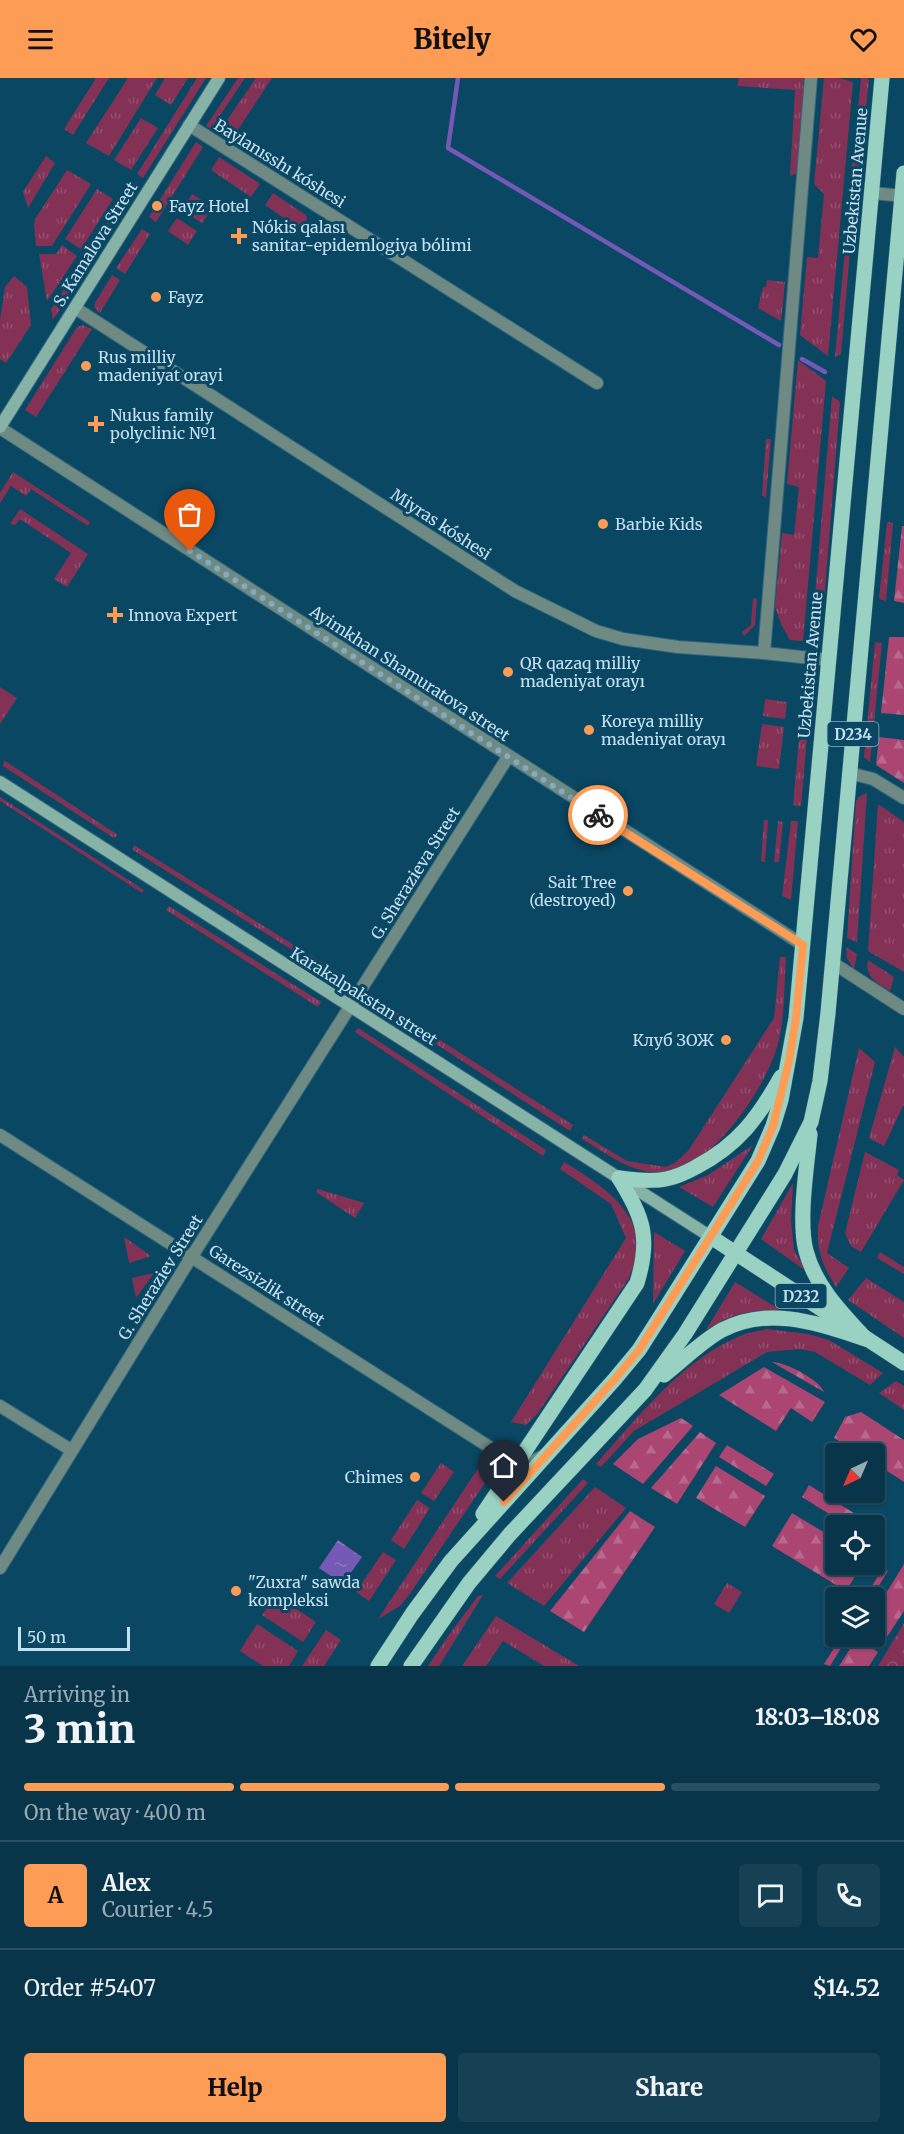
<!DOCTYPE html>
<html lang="en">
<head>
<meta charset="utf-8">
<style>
  body { margin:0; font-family:Merriweather,serif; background:#164054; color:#f1f3f6; height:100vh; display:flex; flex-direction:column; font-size:22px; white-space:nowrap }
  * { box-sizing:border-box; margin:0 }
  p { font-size:20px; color:#98abb5 }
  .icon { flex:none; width:33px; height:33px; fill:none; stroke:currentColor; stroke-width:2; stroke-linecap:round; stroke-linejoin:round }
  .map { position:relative; height:1588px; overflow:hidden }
  .sheet { display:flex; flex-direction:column; background:#08354a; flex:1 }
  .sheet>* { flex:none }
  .needle { width:39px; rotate:224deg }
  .tools { position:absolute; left:825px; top:1365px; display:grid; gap:12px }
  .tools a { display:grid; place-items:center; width:60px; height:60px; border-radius:6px; background:#08354a; box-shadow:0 2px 4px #0004,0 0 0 2px #295062; font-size:30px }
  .scale { position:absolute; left:18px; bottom:15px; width:112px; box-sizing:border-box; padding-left:6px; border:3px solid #c4e0f1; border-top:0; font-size:16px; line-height:21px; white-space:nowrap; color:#c4e0f1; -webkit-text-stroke:4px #0a4763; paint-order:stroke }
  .pin { position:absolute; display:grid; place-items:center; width:51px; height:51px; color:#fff; margin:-62px -26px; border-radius:50% 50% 50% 0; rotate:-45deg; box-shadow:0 0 6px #0007 }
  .pin .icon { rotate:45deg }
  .courier { position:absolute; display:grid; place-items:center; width:60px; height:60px; margin:-30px; border:4px solid #fd9c55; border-radius:50%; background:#fff; color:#222; box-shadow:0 2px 8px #0007 }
  .headline em { font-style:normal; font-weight:800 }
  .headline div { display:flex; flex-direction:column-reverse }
  .headline { display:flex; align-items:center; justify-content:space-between; height:102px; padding:0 24px }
  h1 { font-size:39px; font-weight:800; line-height:45px }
  .bar { display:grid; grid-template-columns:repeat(4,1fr); gap:9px 6px; align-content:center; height:72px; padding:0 24px }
  .bar i { height:8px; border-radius:4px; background:#295062 }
  .bar .current { background:#fd9c55 }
  .bar p { grid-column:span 4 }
  .line { display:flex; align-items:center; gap:15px; padding:0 24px; border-top:2px solid #295062 }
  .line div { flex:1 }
  .round { display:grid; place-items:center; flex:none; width:63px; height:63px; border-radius:6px; background:#164054 }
  .button { display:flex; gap:12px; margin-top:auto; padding:12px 24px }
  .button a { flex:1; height:69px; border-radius:6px; background:#fd9c55; color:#111; font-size:24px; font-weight:800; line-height:69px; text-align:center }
  .button a+a { background:#164054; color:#f1f3f6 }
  header { display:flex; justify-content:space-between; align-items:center; height:78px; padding:0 24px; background:#fd9c55; color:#111; font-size:27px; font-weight:800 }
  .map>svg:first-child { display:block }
  .grass { fill:url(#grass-tufts) }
  .forest { fill:url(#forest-firs) }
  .park { fill:url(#park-crowns) }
  .water { fill:url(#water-ripples) }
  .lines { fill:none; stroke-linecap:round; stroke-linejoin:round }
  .stream { stroke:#7559b7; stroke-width:4.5 }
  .street-casing { stroke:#2f667f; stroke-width:14 }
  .secondary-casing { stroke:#2f667f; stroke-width:14 }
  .primary-casing { stroke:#2f667f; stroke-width:16 }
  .street { stroke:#6f8a82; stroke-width:12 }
  .secondary { stroke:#87b3a6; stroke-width:12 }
  .primary { stroke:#99d2c2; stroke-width:15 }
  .done { stroke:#83aabf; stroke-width:6; stroke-dasharray:0 10.8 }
  .route { stroke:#fd9c55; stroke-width:8 }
  .poi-dot { fill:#fd9c55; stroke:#0a4763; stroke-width:2 }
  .labels { text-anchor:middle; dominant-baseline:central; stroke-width:6; stroke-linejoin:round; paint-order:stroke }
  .shield { fill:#0a4763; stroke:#8cb2c6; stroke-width:1.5 }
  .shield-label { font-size:15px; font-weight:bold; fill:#c4e0f1 }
  .street-label { font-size:16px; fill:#c4e0f1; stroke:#0a4763 }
  .poi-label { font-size:16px; fill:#c4e0f1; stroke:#0a4763; text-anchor:start }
</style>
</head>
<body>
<header><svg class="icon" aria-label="menu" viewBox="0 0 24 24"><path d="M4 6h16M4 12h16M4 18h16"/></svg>Bitely<svg class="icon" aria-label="heart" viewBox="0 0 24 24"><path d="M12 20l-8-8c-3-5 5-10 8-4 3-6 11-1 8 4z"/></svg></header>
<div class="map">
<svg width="904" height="1588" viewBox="0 0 904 1588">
  <defs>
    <pattern id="grass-tufts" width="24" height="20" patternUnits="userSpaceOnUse" patternTransform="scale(1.5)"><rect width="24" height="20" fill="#833256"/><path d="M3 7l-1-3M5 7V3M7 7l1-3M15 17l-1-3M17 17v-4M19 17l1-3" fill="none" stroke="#934f6f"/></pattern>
    <pattern id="forest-firs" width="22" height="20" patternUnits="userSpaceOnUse" patternTransform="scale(1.5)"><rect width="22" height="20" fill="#ab4572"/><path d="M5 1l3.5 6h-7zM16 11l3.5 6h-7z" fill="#b8688d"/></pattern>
    <pattern id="park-crowns" width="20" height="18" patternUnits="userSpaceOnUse" patternTransform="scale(1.5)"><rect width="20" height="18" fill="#833256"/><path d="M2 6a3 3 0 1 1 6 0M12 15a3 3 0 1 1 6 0" fill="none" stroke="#934f6f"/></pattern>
    <pattern id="water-ripples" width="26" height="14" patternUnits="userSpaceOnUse" patternTransform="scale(1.5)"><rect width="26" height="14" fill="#7559b7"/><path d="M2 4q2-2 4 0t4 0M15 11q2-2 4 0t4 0" fill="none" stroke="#8d78c5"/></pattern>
  </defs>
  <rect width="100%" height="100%" fill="#0a4763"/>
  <g class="grass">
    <polygon points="96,0 109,0 73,57 64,51"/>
    <polygon points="128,0 157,0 109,78 86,65"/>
    <polygon points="165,0 188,0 171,27 155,17"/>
    <polygon points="197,0 206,0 143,100 137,96"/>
    <polygon points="238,0 245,0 211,51 206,48"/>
    <polygon points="256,0 272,0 235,56 223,48"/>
    <polygon points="739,0 804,0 798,95 790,98 795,12 737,8"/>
    <polygon points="824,0 838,0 853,4 828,278 800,257 807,179 818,180 824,116 814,106"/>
    <polygon points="861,0 867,0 869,3 853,141 847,141"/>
    <polygon points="141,40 158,50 131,92 114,82"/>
    <polygon points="196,64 203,69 156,144 149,139"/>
    <polygon points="46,78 55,85 28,130 23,114"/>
    <polygon points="219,79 260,106 251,119 211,92"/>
    <polygon points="67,92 91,106 52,168 36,168 34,147 35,141"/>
    <polygon points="97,111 113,121 81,171 65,161"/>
    <polygon points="273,115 306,137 307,141 300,151 265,127"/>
    <polygon points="192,116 213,129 202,145 182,132"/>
    <polygon points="121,124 127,128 53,242 51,231"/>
    <polygon points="177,140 197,153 188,167 168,153"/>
    <polygon points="847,150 852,150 841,276 835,279"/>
    <polygon points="142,151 150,156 125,196 116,190"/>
    <polygon points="62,167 77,178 47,223 39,176 56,176"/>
    <polygon points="112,197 120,202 100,235 94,229 95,225"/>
    <polygon points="14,198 27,209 31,247 6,285 0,281 0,242 5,209"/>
    <polygon points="767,202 785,204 781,243 758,230 763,209 766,209"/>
    <polygon points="82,247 92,251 36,339 25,332 77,249"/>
    <polygon points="798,282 826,303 803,563 790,562 782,548 775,529 782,455 794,457 799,409 787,406"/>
    <polygon points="832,318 840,324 822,549 818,558 811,565"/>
    <polygon points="766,361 771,361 766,419 762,418"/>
    <polygon points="13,394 90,444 88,448 31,411 26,418 11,408 0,425 0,415"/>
    <polygon points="20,431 88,476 67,509 54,501 71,475 20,441 15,447 10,446"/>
    <polygon points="889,444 893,445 886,523 879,521 887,445"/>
    <polygon points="753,520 757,521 755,547 744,558 742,554 751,547"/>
    <polygon points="875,564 882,565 870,684 864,679"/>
    <polygon points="805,595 811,605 811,614 801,728 793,727"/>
    <polygon points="0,609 17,620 0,646"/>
    <polygon points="765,621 787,624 785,641 763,638"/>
    <polygon points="762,646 784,649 779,691 756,688"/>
    <polygon points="4,683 5,683 118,757 114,760 3,688"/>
    <polygon points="867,715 857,864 847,860 856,723 860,718"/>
    <polygon points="0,719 144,812 142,815 0,723"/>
    <polygon points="878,726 904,744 904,894 868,873"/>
    <polygon points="764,742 768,742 765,784 761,783"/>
    <polygon points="778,743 783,744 779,784 774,784"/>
    <polygon points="791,743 798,743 791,822 782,818"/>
    <polygon points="134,767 350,902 349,904 345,905 133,772"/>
    <polygon points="169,828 321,924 318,929 166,832"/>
    <polygon points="846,869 857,876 854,892 847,880"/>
    <path d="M780,879H786C784,908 785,938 778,966C767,1008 710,1095 661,1095C631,1095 606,1075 582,1061L584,1057L627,1083L666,1089L676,1084L688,1073L774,940Z"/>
    <path d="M868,882L894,899L890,913C878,906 864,898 868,882Z"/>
    <polygon points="376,921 573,1047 570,1053 373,925"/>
    <polygon points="358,950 546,1072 543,1078 355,954"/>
    <polygon points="895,969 904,979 904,1026 884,1068 869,1060"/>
    <path d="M859,970L875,984L827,1175L849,1190L836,1209C822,1186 817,1175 818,1148Z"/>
    <polygon points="753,1067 713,1129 679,1109 708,1097"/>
    <polygon points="865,1074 899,1092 897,1097 904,1102 861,1174 851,1168 845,1155"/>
    <path d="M564,1084C592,1101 635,1127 637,1164C638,1177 633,1189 629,1200L538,1335L526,1347L511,1344L626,1160L611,1126L560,1091Z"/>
    <polygon points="793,1105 791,1143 794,1172 806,1193 761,1161"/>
    <polygon points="318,1111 364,1125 355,1140 316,1114"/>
    <polygon points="654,1154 685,1173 653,1226"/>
    <polygon points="124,1159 151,1178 129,1185"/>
    <polygon points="880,1174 904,1189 904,1196 877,1180"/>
    <polygon points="154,1195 136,1220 132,1200"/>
    <polygon points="866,1200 904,1224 904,1260 848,1222"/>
    <path d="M735,1204L780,1232C747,1233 735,1234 706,1252Z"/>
    <path d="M767,1251L808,1256L829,1262L883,1295L870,1307L815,1274L800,1271L767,1274L634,1353L601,1389L596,1386C636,1341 683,1281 740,1258C748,1254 758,1253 767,1251Z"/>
    <polygon points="896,1303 904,1308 904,1332 879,1315"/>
    <polygon points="441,1385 454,1394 434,1423 421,1415"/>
    <polygon points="481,1386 486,1390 487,1402 409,1517 400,1528 378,1541"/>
    <polygon points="583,1401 588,1405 500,1501 495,1498"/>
    <polygon points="595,1409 626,1430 544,1528 507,1505"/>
    <polygon points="417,1422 430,1430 404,1471 391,1462"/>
    <polygon points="383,1474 396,1482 369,1523 356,1514"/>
    <polygon points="727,1505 742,1514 729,1535 714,1526"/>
    <polygon points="275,1517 316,1544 303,1564 262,1537"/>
    <polygon points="483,1517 439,1588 428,1588 448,1558 478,1518"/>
    <polygon points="496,1538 579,1588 544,1588 503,1563 486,1588 462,1588"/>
    <polygon points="257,1546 298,1573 289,1588 263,1588 240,1573"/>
    <polygon points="326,1552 341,1562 324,1588 302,1588"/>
  </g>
  <g class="forest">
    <polygon points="902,448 904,448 904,525 894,523"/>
    <polygon points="889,559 904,559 904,637 881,635"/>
    <polygon points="879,659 904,662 904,705 876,687"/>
    <path d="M772,1284C785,1284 820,1302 824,1314Z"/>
    <polygon points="764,1289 825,1324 812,1344 791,1330 776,1353 719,1317"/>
    <polygon points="861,1334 904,1362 904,1404 875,1385 874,1376 859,1375 834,1360 845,1339"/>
    <polygon points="681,1340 693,1348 643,1406 613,1386 638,1361"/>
    <polygon points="700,1354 716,1365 677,1426 651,1410"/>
    <polygon points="727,1367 774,1396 766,1408 719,1379"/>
    <polygon points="716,1388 765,1418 745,1449 696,1420"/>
    <polygon points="809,1407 873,1447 847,1447 802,1419"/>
    <polygon points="630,1433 655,1449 584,1554 550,1533"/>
    <polygon points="792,1435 835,1461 836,1486 862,1487 846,1513 772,1468"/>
    <polygon points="904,1486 904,1533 885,1562 875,1556 875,1533"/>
    <polygon points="883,1490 888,1493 872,1519 865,1519"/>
    <polygon points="841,1559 848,1559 830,1588 824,1586"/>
    <polygon points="857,1560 878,1574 869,1588 839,1588"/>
  </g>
  <polygon class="park" points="904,1545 904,1588 878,1588"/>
  <polygon class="water" points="338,1462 362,1479 343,1506 319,1490"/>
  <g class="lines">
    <g class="stream">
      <polyline points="458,0 448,70 779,267"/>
      <polyline points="802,281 825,294"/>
    </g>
    <defs>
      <g id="street">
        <polyline points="189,47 597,305"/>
        <polyline points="872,115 904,118"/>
        <polyline points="75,230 515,513 596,553 623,561 678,569 764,575 829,582"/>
        <polyline points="0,350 803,867"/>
        <polyline points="764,575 811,0"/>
        <polyline points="849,695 873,701 904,720"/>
        <polyline points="833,885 904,931"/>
        <polyline points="0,1057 516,1386 527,1386 543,1378"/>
        <polyline points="0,1328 71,1372"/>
        <polyline points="0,1490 182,1194 508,679"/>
      </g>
      <g id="secondary">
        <polyline points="0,349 219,0"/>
        <polyline points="0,704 711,1159"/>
      </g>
      <g id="primary">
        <path d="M810,1056C807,1087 798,1143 806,1173C815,1208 842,1235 866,1261"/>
        <path d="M619,1100C634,1102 651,1104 666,1101C676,1099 687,1094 696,1089C738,1067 758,1040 781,999"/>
        <polyline points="711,1159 904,1285"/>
        <path d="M664,1297C682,1283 702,1263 722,1252C770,1227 819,1246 866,1261"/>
        <path d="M483,1436L637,1205C651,1159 643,1140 619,1100"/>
        <polyline points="378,1588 412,1536 451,1483 614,1302 639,1272 660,1239 758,1083 773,1048 781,1022 796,940 882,0"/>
        <polyline points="411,1588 469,1505 510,1456 645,1312 685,1256 785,1096 811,1044 820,1003 828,935 904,95"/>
      </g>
    </defs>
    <use href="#street" class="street-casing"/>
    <use href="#secondary" class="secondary-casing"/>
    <use href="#primary" class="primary-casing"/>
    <use href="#street" class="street"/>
    <use href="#secondary" class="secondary"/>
    <use href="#primary" class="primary"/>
  </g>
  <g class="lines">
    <polyline class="done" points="190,473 598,737"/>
    <polyline class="route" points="504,1424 614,1302 639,1272 758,1083 773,1048 789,983 796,940 803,867 598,737"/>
  </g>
  <g class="poi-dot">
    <circle cx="157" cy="128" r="6"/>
    <path d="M236 149h6v6h6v6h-6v6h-6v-6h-6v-6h6z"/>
    <circle cx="156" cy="219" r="6"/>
    <circle cx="86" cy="288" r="6"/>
    <path d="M93 337h6v6h6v6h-6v6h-6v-6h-6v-6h6z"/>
    <circle cx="603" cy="446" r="6"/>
    <path d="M112 528h6v6h6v6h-6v6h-6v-6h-6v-6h6z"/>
    <circle cx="508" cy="594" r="6"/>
    <circle cx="589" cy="652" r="6"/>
    <circle cx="628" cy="813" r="6"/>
    <circle cx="726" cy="962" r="6"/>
    <circle cx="415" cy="1399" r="6"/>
    <circle cx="236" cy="1513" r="6"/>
  </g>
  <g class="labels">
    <g class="shield">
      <rect x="827.5" y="644" width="51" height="24" rx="4.5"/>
      <rect x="775.5" y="1206" width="51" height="24" rx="4.5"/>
    </g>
    <g class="shield-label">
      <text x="853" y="656">D234</text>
      <text x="801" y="1218">D232</text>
    </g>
    <g class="street-label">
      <text transform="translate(280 85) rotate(32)">Baylanısshı kóshesi</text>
      <text transform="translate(855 103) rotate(-85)">Uzbekistan Avenue</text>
      <text transform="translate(95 166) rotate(-58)">S. Kamalova Street</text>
      <text transform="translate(441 446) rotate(33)">Miyras kóshesi</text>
      <text transform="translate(810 587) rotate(-85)">Uzbekistan Avenue</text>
      <text transform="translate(410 595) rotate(33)">Ayimkhan Shamuratova street</text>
      <text transform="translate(415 795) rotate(-58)">G. Sherazieva Street</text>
      <text transform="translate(364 918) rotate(32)">Karakalpakstan street</text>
      <text transform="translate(160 1199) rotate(-58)">G. Sheraziev Street</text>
      <text transform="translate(267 1207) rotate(33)">Garezsizlik street</text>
    </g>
    <g class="poi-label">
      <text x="169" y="128">Fayz Hotel</text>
      <text x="252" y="149">Nókis qalası<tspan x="252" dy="18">sanitar-epidemlogiya bólimi</tspan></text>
      <text x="168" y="219">Fayz</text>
      <text x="98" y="279">Rus milliy<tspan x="98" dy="18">madeniyat orayi</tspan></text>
      <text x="110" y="337">Nukus family<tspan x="110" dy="18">polyclinic №1</tspan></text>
      <text x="615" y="446">Barbie Kids</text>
      <text x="128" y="537">Innova Expert</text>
      <text x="520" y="585">QR qazaq milliy<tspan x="520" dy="18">madeniyat orayı</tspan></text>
      <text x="601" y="643">Koreya milliy<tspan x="601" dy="18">madeniyat orayı</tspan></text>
      <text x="616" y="804" text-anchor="end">Sait Tree<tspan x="616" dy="18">(destroyed)</tspan></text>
      <text x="714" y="962" text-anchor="end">Клуб ЗОЖ</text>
      <text x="403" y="1399" text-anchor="end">Chimes</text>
      <text x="248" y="1504">"Zuxra" sawda<tspan x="248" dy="18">kompleksi</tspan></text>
    </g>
  </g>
</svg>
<div class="tools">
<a><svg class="needle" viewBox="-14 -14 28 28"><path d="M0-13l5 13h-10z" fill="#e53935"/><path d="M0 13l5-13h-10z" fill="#98abb5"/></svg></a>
<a><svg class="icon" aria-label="locate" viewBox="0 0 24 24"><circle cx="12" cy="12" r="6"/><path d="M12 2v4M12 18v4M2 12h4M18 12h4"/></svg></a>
<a><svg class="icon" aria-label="layers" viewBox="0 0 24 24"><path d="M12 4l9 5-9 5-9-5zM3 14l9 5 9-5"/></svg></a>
</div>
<div class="scale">50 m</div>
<div class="pin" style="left:190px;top:473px;background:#ea580c"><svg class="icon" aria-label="bag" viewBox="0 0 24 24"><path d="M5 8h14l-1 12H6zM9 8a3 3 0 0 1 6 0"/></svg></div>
<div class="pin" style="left:504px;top:1424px;background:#1f2937"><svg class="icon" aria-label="home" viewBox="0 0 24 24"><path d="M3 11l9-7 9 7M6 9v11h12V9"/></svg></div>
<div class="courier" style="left:598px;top:737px"><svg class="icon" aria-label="bike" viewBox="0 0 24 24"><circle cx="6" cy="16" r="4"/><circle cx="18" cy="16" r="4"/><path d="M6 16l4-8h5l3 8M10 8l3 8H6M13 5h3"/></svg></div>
</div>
<section class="sheet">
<div class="headline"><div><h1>3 min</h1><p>Arriving in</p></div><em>18:03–18:08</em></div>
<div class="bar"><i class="current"></i><i class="current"></i><i class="current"></i><i></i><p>On the way · 400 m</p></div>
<div class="line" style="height:108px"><b class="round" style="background:#fd9c55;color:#111">A</b><div><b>Alex</b><p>Courier · 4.5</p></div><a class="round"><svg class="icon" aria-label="chat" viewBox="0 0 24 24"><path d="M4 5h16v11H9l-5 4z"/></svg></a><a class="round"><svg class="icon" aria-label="phone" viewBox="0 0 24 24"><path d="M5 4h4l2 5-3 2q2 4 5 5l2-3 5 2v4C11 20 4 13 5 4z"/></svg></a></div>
<div class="line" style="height:78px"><div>Order #5407</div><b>$14.52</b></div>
<div class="button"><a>Help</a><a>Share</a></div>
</section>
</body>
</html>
